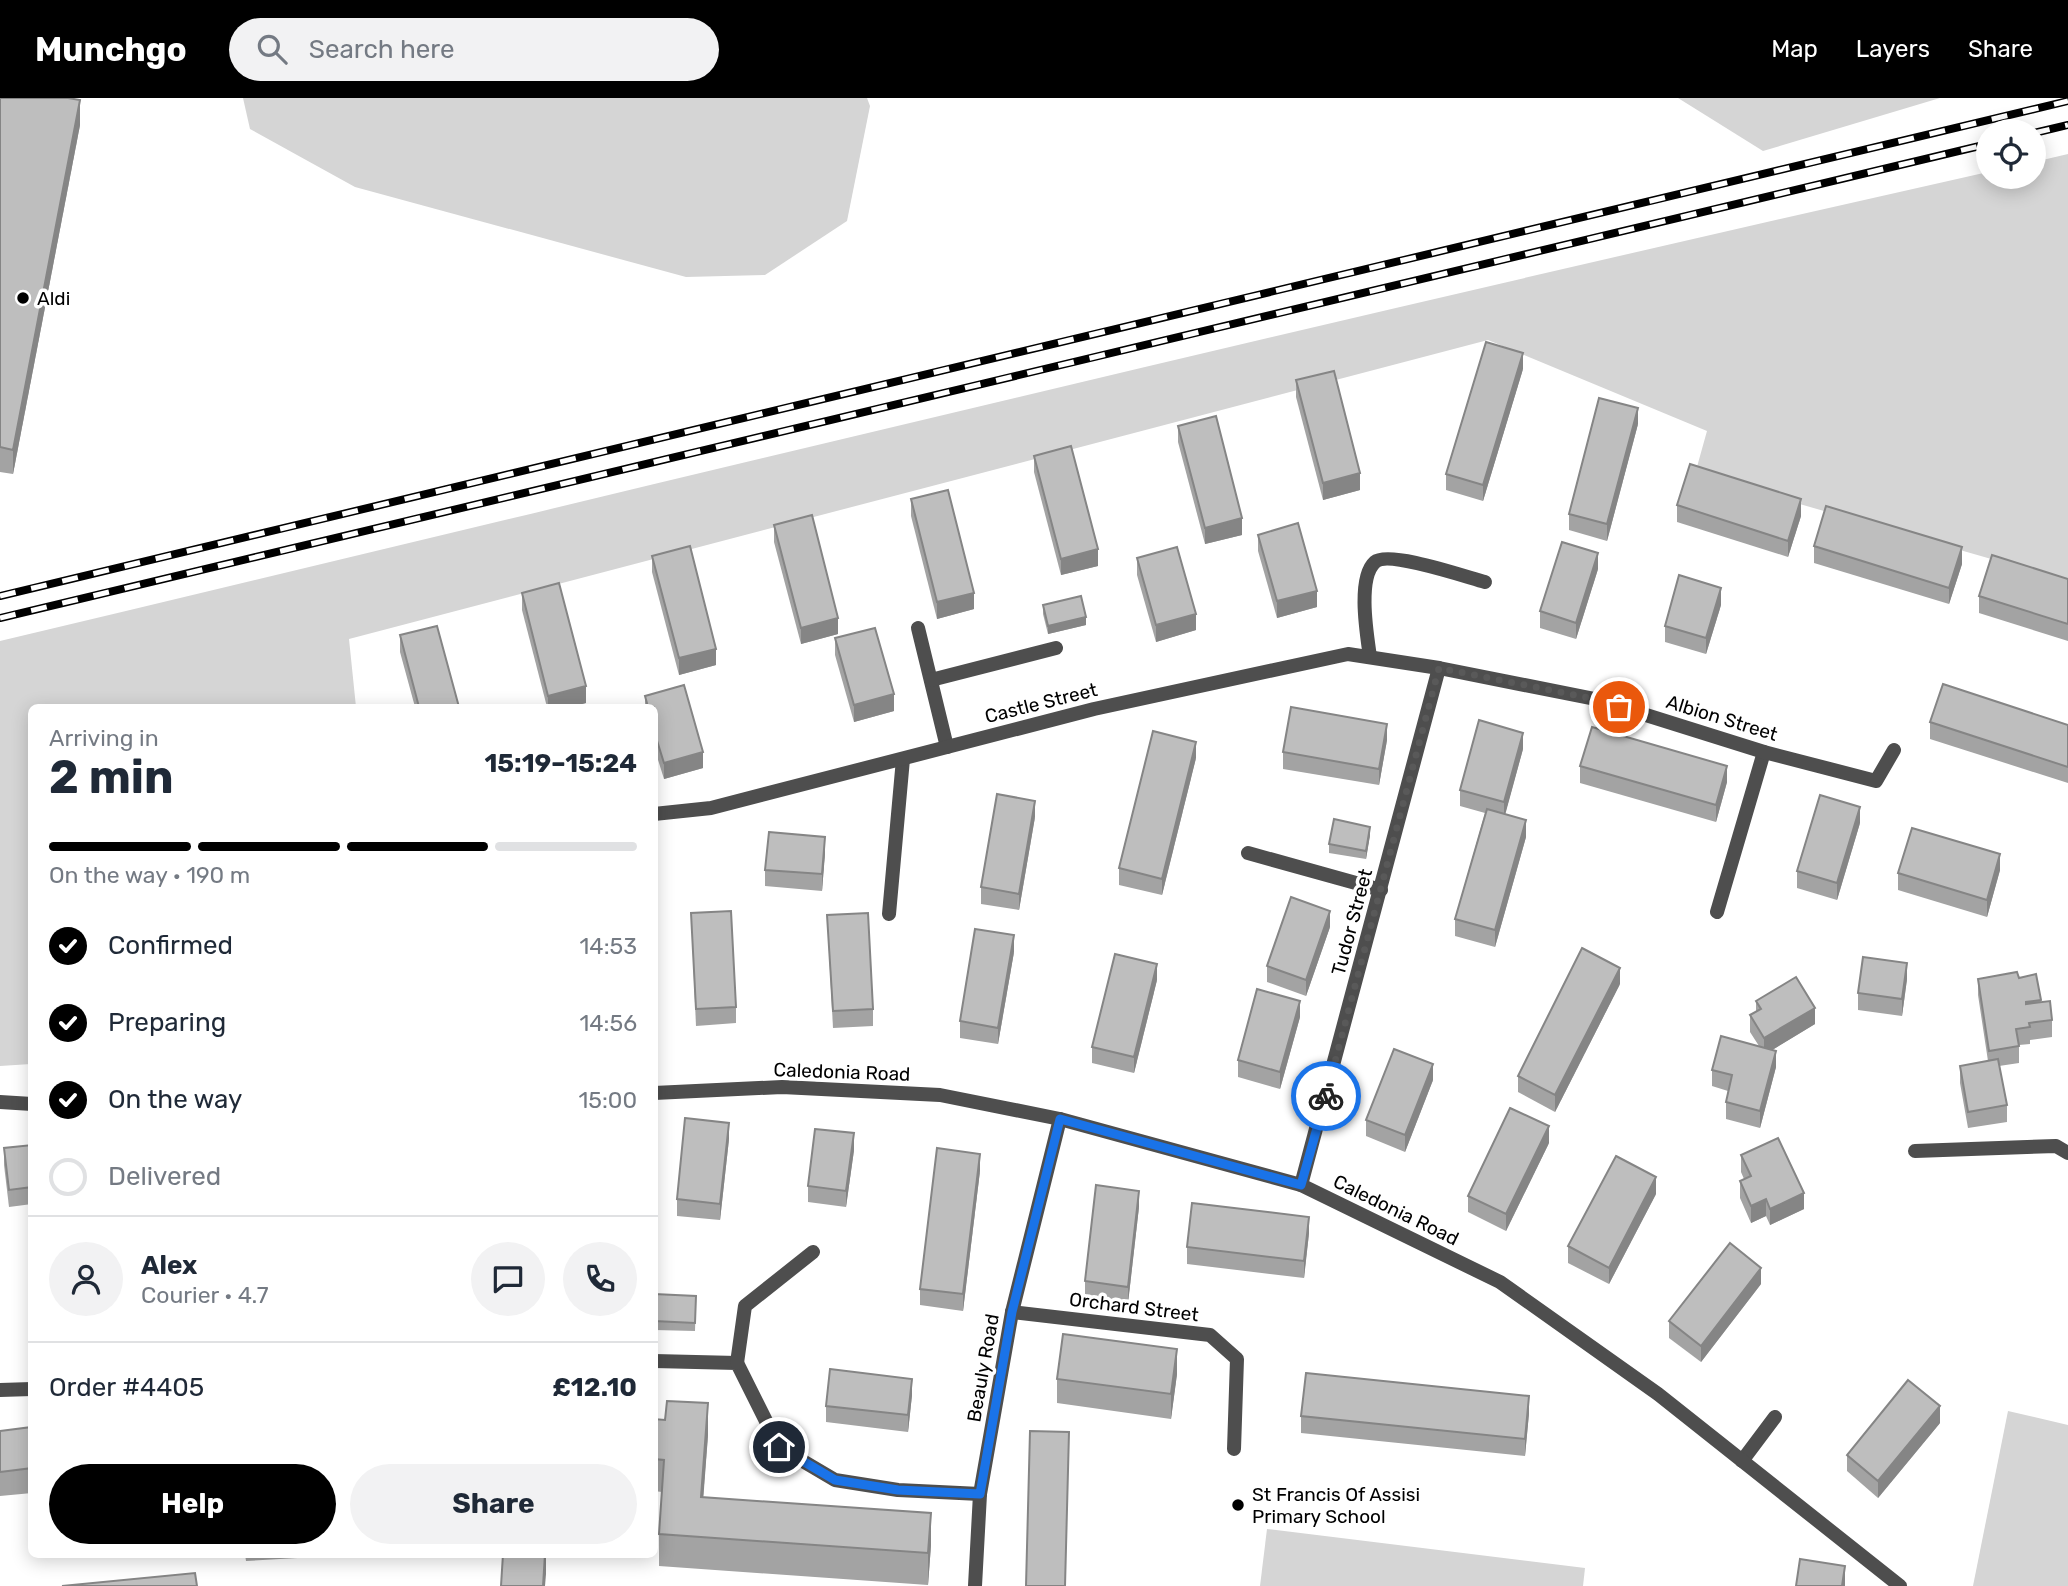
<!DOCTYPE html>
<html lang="en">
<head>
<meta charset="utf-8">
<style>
  body { margin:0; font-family:Rubik,sans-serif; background:#f2f2f3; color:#1f2937; height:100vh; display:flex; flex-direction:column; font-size:26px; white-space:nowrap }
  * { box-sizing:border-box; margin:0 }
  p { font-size:23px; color:#747a83 }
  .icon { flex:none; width:38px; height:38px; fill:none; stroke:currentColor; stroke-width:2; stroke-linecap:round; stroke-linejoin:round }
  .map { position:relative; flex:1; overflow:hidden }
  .drawer { position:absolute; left:28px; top:606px; width:630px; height:854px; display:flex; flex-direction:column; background:#fff; border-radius:10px; box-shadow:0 4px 18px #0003 }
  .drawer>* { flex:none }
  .controls { position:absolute; left:1976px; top:21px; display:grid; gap:14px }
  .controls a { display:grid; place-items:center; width:70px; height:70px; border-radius:50%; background:#fff; box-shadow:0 4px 18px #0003; font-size:35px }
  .pin { position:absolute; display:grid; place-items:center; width:60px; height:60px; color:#fff; margin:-30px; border:4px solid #fff; border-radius:50%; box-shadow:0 2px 7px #0007 }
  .courier { position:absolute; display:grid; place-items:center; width:70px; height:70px; margin:-35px; border:5px solid #1a73e8; border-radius:50%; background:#fff; color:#222; box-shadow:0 2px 9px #0007 }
  .head em { font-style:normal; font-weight:700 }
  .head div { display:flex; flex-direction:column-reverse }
  .head { display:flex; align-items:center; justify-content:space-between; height:119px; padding:0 21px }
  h1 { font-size:46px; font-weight:700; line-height:52px }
  .bar { display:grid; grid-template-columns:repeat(4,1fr); gap:10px 7px; align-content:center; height:84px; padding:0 21px }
  .bar i { height:9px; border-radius:5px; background:#e0e1e3 }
  .bar .current { background:#000 }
  .bar p { grid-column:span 4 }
  .line { display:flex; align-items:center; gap:18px; padding:0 21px; border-top:2px solid #e0e1e3 }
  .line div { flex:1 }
  .round { display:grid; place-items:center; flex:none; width:74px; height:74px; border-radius:37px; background:#f2f2f3 }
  ol { padding:0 21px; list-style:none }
  li { display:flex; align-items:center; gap:21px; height:77px }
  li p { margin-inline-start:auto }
  li .icon { padding:7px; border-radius:50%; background:#000; color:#fff; stroke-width:4 }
  li:last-child { color:#747a83 }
  li i { width:38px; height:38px; border:4px solid #e0e1e3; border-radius:50% }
  .button { display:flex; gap:14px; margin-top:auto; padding:14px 21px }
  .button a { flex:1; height:80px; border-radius:42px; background:#000; color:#fff; font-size:28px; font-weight:700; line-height:80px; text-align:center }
  .button a+a { background:#f2f2f3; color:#1f2937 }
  header { display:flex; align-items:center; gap:42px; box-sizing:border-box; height:98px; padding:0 35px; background:#000; color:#fff }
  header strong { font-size:33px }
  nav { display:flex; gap:38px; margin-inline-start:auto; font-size:24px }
  .search { width:490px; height:63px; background:#f2f2f3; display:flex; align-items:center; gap:18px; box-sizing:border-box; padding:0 24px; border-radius:38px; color:#747a83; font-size:26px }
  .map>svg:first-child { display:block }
  .green { fill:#d5d5d5 }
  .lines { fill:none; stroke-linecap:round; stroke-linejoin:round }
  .service { stroke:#4e4e4e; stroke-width:14 }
  .minor { stroke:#4e4e4e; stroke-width:14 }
  .rail-casing { stroke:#000; stroke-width:8 }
  .rail { stroke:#fff; stroke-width:5; stroke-dasharray:16; stroke-linecap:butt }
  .wall { fill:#a3a3a3 }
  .shaded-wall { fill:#858585 }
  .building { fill:#bebebe; stroke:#858585; stroke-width:2 }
  .done { stroke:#595959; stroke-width:7; stroke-dasharray:0 12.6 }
  .route { stroke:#1a73e8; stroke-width:9 }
  .poi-dot { fill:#000; stroke:#fff; stroke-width:2.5 }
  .labels { text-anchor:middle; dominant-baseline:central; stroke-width:7; stroke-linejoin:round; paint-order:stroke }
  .poi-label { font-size:19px; fill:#000; stroke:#fff; text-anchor:start }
  .street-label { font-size:19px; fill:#000; stroke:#fff }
</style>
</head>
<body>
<header>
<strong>Munchgo</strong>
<div class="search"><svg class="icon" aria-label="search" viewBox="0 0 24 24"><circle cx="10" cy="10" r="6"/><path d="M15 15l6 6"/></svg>Search here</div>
<nav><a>Map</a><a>Layers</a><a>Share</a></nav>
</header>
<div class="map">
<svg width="2068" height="1488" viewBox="0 0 2068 1488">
  <rect width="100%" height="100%" fill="#fff"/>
  <g class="green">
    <polygon points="243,0 867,0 870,8 847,123 765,177 686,179 355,89 250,31"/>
    <polygon points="1678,0 1940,0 1763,53"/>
    <path d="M2068,56V483L1695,376L1707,333L1488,242L349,541L356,609H32L31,966L0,968V543C662,385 1324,223 1988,74V79H2034V64Z"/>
    <polygon points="2008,1313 2068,1327 2068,1488 1973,1488"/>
    <polygon points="1267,1431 1585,1470 1583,1488 1260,1488"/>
  </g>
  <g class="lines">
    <g class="service">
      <polyline points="918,530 947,649"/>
      <path d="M1370,559C1367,537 1357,480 1375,464C1388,452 1466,479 1485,484"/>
      <polyline points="931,582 1056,550"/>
      <polyline points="1248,755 1381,792"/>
      <polyline points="1717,814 1764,654"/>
      <polyline points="889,816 903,661"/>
      <polyline points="1742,1363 1775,1319"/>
    </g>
    <g class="minor">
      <polyline points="654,716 711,710 1094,611 1348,556 1439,570 1595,601 1764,654 1876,683 1894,652"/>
      <polyline points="654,995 782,989 940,997 1060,1021 1301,1087 1500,1184 1658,1296 1900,1488"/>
      <polyline points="0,1004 32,1006"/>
      <polyline points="1915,1053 2056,1048 2068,1055"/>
      <polyline points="1301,1087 1439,570"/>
      <polyline points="1012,1214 1210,1237 1237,1261 1234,1351"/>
      <polyline points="654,1263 737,1265 779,1349 835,1382 898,1392 980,1396"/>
      <polyline points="737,1265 745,1208 813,1154"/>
      <polyline points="0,1292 32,1291"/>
      <polyline points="975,1488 980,1396 1012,1214 1060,1021"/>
    </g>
    <defs>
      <g id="rail">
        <polyline points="2034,35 2068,27"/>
        <polyline points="0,498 2068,3"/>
        <polyline points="0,520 1988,46"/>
      </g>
    </defs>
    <use href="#rail" class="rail-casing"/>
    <use href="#rail" class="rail"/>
  </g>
  <g class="wall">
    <polygon points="0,0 80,27 13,376 0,374"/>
    <polygon points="1523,271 1483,403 1446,392 1446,376"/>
    <polygon points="1296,282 1360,392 1323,402 1296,299"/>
    <polygon points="1638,326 1607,443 1569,432 1569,416"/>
    <polygon points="1178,328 1242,437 1205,446 1178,344"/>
    <polygon points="1034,358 1098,468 1061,477 1034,374"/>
    <polygon points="911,401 974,511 937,521 911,418"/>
    <polygon points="1677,407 1801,418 1788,459 1677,424"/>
    <polygon points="774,427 838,536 801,546 774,444"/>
    <polygon points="1258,437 1317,509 1277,520 1258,453"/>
    <polygon points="1814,448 1962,466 1949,506 1814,465"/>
    <polygon points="652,458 716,567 679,577 652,474"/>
    <polygon points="1137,460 1196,532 1156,544 1137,477"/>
    <polygon points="1598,471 1576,541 1540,530 1540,513"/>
    <polygon points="2068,481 2068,543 1979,515 1979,498"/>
    <polygon points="522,495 586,605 570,609 547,609 522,512"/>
    <polygon points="1043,507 1086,527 1048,536 1043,516"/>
    <polygon points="1721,507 1706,556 1665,544 1665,528"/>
    <polygon points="400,537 459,609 415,609 400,554"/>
    <polygon points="835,540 894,613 854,624 835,557"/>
    <polygon points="684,587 703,654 703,670 664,681 654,649 654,609 645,609 645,598"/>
    <polygon points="1930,624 2068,627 2068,685 1930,641"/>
    <polygon points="1387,642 1379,687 1283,671 1283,654"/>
    <polygon points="1523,651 1505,716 1526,739 1495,849 1455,838 1455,821 1485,715 1460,708 1460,692"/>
    <polygon points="1196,660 1162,797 1119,787 1119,770"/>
    <polygon points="1580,668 1727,684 1716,724 1580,685"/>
    <polygon points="1035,719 1019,812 981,806 981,789"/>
    <polygon points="1860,725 1837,802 1797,790 1797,773"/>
    <polygon points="1370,737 1366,761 1329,755 1329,746"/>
    <polygon points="825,755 822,793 765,788 765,772"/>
    <polygon points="2000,772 1987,819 1898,792 1898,775"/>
    <polygon points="691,815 736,909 736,925 696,928"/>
    <polygon points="827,817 873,911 873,928 833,930"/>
    <polygon points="1330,829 1306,898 1267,884 1267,868"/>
    <polygon points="1014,854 998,946 960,940 960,923"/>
    <polygon points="2036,876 2041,904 2052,922 2052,939 2030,942 2030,946 2019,947 2019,965 1999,968 2007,1007 2007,1024 1968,1030 1960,985 1960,968 1988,963 1978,897 1978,881 2019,880"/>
    <polygon points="1907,881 1902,918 1858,912 1858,895"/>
    <polygon points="1157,882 1134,975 1092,965 1092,949"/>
    <polygon points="1620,886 1555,1014 1518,994 1518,978"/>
    <polygon points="1756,903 1815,926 1772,952 1776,969 1760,1030 1726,1021 1726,1004 1728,993 1712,988 1712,972 1759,948 1750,934 1750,917 1756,914"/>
    <polygon points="1300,919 1280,991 1238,979 1238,962"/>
    <polygon points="1433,982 1405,1054 1366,1038 1366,1022"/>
    <polygon points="729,1041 720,1122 677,1118 677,1101"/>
    <polygon points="1549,1045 1506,1133 1468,1114 1468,1098"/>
    <polygon points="32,1047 32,1106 9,1109 4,1067 4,1050"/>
    <polygon points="854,1052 846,1109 808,1104 808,1088"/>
    <polygon points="1741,1057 1804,1111 1770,1127 1766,1118 1751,1125 1740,1100 1740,1083 1744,1081 1741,1074"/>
    <polygon points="980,1073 963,1213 920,1207 920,1191"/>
    <polygon points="1656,1096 1609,1186 1568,1165 1568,1148"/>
    <polygon points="1139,1109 1128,1205 1085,1200 1085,1183"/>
    <polygon points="1309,1135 1304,1180 1187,1166 1187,1149"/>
    <polygon points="1761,1186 1701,1264 1669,1240 1669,1223"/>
    <polygon points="654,1196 696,1198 695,1233 654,1232"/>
    <polygon points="1177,1276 1171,1321 1057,1305 1057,1281"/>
    <polygon points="912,1297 908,1334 826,1324 826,1308"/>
    <polygon points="1529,1315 1525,1358 1301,1335 1301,1318"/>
    <polygon points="654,1321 708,1337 703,1399 931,1447 928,1487 659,1468 659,1436 662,1394 654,1393"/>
    <polygon points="1940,1325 1878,1400 1847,1373 1847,1357"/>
    <polygon points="32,1329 32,1395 0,1398 0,1333"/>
    <polygon points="245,1456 367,1456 246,1463"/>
  </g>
  <g class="shaded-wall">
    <polygon points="80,2 80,27 13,376 13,352"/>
    <polygon points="1523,255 1523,271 1483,403 1483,387"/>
    <polygon points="1638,310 1638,326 1607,443 1607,426"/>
    <polygon points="1360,375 1360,392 1323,402 1323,385"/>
    <polygon points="1801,401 1801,418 1788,459 1788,443"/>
    <polygon points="1242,420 1242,437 1205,446 1205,430"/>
    <polygon points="1962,449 1962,466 1949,506 1949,490"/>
    <polygon points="1098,451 1098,468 1061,477 1061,461"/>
    <polygon points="1598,455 1598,471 1576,541 1576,525"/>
    <polygon points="1721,490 1721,507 1706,556 1706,540"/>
    <polygon points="1317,493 1317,509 1277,520 1277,503"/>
    <polygon points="974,495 974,511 937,521 937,504"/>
    <polygon points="1196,516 1196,532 1156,544 1156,527"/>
    <polygon points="1086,519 1086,527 1048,536 1048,528"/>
    <polygon points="838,520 838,536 801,546 801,530"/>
    <polygon points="716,551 716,567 679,577 679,560"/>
    <polygon points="586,588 586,605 570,609 548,609 548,598"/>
    <polygon points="894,596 894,613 854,624 854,607"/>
    <polygon points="1387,626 1387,642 1379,687 1379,671"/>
    <polygon points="1523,635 1523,651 1504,721 1504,704"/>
    <polygon points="1196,644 1196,660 1162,797 1162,781"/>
    <polygon points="703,654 703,670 664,681 664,665"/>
    <polygon points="1727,668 1727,684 1716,724 1716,707"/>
    <polygon points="1035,703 1035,719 1019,812 1019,796"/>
    <polygon points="1860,709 1860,725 1837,802 1837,785"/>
    <polygon points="1526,722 1526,739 1495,849 1495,832"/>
    <polygon points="1370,729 1370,737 1366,761 1366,753"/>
    <polygon points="825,739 825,755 822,793 822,776"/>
    <polygon points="2000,756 2000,772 1987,819 1987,802"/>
    <polygon points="1330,813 1330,829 1306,898 1306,882"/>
    <polygon points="1014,837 1014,854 998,946 998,930"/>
    <polygon points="1907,865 1907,881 1902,918 1902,901"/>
    <polygon points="1157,866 1157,882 1134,975 1134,959"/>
    <polygon points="1620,870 1620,886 1555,1014 1555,997"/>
    <polygon points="1300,903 1300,919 1280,991 1280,974"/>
    <polygon points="1815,910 1815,926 1764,957 1764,940"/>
    <polygon points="1776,953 1776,969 1760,1030 1760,1013"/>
    <polygon points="1433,966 1433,982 1405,1054 1405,1037"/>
    <polygon points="729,1025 729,1041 720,1122 720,1106"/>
    <polygon points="1549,1028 1549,1045 1506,1133 1506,1116"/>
    <polygon points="854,1035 854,1052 846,1109 846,1093"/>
    <polygon points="980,1056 980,1073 963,1213 963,1196"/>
    <polygon points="1656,1079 1656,1096 1609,1186 1609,1170"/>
    <polygon points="1139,1093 1139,1109 1128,1205 1128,1189"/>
    <polygon points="1804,1095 1804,1111 1770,1127 1770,1111"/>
    <polygon points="1766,1101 1766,1118 1751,1125 1751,1108"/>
    <polygon points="1309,1119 1309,1135 1304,1180 1304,1163"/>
    <polygon points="1761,1170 1761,1186 1701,1264 1701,1248"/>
    <polygon points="1177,1251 1177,1276 1171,1321 1171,1296"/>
    <polygon points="912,1281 912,1297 908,1334 908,1317"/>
    <polygon points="1529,1298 1529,1315 1525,1358 1525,1341"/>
    <polygon points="708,1305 708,1337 701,1431 701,1399"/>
    <polygon points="1940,1308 1940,1325 1878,1400 1878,1383"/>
    <polygon points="931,1415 931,1447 928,1487 928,1455"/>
    <polygon points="545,1456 546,1456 546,1476 545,1488 543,1488"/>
    <polygon points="1845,1468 1845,1488 1842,1488"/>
  </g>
  <g class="building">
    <polygon points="0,0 68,0 80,2 13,352 0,349"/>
    <polygon points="1486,244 1523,255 1483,387 1446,376"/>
    <polygon points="1334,273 1360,375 1323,385 1296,282"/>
    <polygon points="1599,300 1638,310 1607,426 1569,416"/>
    <polygon points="1216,318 1242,420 1205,430 1178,328"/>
    <polygon points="1071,348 1098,451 1061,461 1034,358"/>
    <polygon points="1690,366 1801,401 1788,443 1677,407"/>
    <polygon points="948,392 974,495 937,504 911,401"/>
    <polygon points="1826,408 1962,449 1949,490 1814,448"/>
    <polygon points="812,417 838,520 801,530 774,427"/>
    <polygon points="1298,425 1317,493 1277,503 1258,437"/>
    <polygon points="1562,444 1598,455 1576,525 1540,513"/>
    <polygon points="690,448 716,551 679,560 652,458"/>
    <polygon points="1177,449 1196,516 1156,527 1137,460"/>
    <polygon points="1992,457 2068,481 2068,526 1979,498"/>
    <polygon points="1679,477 1721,490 1706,540 1665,528"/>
    <polygon points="559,485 586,588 548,598 522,495"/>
    <polygon points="1081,498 1086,519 1048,528 1043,507"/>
    <polygon points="437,528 459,609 419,609 400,537"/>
    <polygon points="875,530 894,596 854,607 835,540"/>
    <polygon points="1943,586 2068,627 2068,669 1930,624"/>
    <polygon points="684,587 703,654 664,665 654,633 654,609 648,609 645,598"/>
    <polygon points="1291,609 1387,626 1379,671 1283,654"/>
    <polygon points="1479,622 1523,635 1504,704 1460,692"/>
    <polygon points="1592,629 1727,668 1716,707 1580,668"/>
    <polygon points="1153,633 1196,644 1162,781 1119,770"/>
    <polygon points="997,696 1035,703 1019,796 981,789"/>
    <polygon points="1820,697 1860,709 1837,785 1797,773"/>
    <polygon points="1487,711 1526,722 1495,832 1455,821"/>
    <polygon points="1334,721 1370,729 1366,753 1329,746"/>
    <polygon points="1912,730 2000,756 1987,802 1898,775"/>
    <polygon points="769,734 825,739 822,776 765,772"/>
    <polygon points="1291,799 1330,813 1306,882 1267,868"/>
    <polygon points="731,813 736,909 696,911 691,815"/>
    <polygon points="868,815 873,911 833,913 827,817"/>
    <polygon points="975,831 1014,837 998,930 960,923"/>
    <polygon points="1582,850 1620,870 1555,997 1518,978"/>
    <polygon points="1115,856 1157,866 1134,959 1092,949"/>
    <polygon points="1863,859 1907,865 1902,901 1858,895"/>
    <polygon points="2017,874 2019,880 2036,876 2041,902 2026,904 2026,906 2050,903 2052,922 2029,925 2030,929 2016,931 2019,948 1989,953 1978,881"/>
    <polygon points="1796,879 1815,910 1764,940 1750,917 1761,911 1756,903"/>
    <polygon points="1257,891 1300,903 1280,974 1238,962"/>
    <polygon points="1721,938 1776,953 1760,1013 1726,1004 1732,977 1712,972"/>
    <polygon points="1394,951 1433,966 1405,1037 1366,1022"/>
    <polygon points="1998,961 2007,1007 1968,1014 1960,968"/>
    <polygon points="1510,1010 1549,1028 1506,1116 1468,1098"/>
    <polygon points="685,1020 729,1025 720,1106 677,1101"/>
    <polygon points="815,1031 854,1035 846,1093 808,1088"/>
    <polygon points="1778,1040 1804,1095 1770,1111 1766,1101 1751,1108 1740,1083 1751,1078 1741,1057"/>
    <polygon points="32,1047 32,1089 9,1092 4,1050"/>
    <polygon points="937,1050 980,1056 963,1196 920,1191"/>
    <polygon points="1616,1058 1656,1079 1609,1170 1568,1148"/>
    <polygon points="1096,1087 1139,1093 1128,1189 1085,1183"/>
    <polygon points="1192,1105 1309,1119 1304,1163 1187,1149"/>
    <polygon points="1730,1145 1761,1170 1701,1248 1669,1223"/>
    <polygon points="654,1196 696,1198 695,1225 654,1223"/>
    <polygon points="1063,1236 1177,1251 1171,1296 1057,1281"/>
    <polygon points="830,1271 912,1281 908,1317 826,1308"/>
    <polygon points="1306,1275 1529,1298 1525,1341 1301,1318"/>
    <polygon points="1908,1282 1940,1308 1878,1383 1847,1357"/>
    <polygon points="667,1303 708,1305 701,1399 931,1415 928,1455 659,1436 664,1362 654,1361 654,1321 665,1322"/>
    <polygon points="32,1329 32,1370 0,1374 0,1333"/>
    <polygon points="1030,1333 1069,1334 1065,1488 1026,1488"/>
    <polygon points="503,1456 545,1456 543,1488 501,1488"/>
    <polygon points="1800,1461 1845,1468 1842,1488 1796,1488"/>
    <polygon points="195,1475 197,1488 62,1488"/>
  </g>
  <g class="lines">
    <polyline class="done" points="1326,998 1439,570 1595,601 1619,609"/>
    <polyline class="route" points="779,1349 835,1382 898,1392 980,1396 1012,1214 1060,1021 1301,1087 1326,998"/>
  </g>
  <g class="poi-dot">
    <circle cx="23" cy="200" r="7"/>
    <circle cx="1238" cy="1407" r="7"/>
  </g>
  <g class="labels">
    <g class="poi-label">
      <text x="37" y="200">Aldi</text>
      <text x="1252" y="1396">St Francis Of Assisi<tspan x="1252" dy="22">Primary School</tspan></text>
    </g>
    <g class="street-label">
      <text transform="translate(1041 605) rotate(-14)">Castle Street</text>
      <text transform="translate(1722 620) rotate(17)">Albion Street</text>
      <text transform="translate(1352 824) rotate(-75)">Tudor Street</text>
      <text transform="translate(842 974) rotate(2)">Caledonia Road</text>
      <text transform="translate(1396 1112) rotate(26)">Caledonia Road</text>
      <text transform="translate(1134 1209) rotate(7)">Orchard Street</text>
      <text transform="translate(983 1270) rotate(-80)">Beauly Road</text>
    </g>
  </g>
</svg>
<div class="controls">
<a><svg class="icon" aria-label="locate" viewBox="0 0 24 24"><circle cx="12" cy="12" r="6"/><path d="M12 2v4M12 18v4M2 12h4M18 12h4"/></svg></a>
</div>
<div class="pin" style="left:1619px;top:609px;background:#ea580c"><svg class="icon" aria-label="bag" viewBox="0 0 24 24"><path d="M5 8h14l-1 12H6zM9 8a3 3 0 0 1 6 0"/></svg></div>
<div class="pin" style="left:779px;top:1349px;background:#1f2937"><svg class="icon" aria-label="home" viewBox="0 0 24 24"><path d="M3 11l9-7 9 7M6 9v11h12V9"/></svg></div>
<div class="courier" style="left:1326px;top:998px"><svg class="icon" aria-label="bike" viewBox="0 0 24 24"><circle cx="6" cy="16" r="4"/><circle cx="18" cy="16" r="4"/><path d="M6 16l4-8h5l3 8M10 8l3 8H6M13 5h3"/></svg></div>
<section class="drawer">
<div class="head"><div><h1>2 min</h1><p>Arriving in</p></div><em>15:19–15:24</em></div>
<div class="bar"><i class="current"></i><i class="current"></i><i class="current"></i><i></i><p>On the way · 190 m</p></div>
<ol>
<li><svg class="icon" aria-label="check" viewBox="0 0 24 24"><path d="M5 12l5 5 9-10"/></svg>Confirmed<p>14:53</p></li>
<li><svg class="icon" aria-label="check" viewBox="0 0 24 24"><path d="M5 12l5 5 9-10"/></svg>Preparing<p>14:56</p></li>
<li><svg class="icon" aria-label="check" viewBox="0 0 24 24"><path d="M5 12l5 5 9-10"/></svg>On the way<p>15:00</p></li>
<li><i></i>Delivered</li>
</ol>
<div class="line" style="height:126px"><a class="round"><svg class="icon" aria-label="person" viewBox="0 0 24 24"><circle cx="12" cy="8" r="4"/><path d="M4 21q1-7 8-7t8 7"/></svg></a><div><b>Alex</b><p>Courier · 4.7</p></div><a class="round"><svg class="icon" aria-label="chat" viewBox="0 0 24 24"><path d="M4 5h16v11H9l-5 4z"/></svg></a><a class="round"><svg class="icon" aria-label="phone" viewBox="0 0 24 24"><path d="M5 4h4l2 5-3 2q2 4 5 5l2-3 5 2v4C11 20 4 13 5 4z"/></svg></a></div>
<div class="line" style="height:91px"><div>Order #4405</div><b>£12.10</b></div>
<div class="button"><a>Help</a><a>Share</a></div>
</section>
</div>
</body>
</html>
